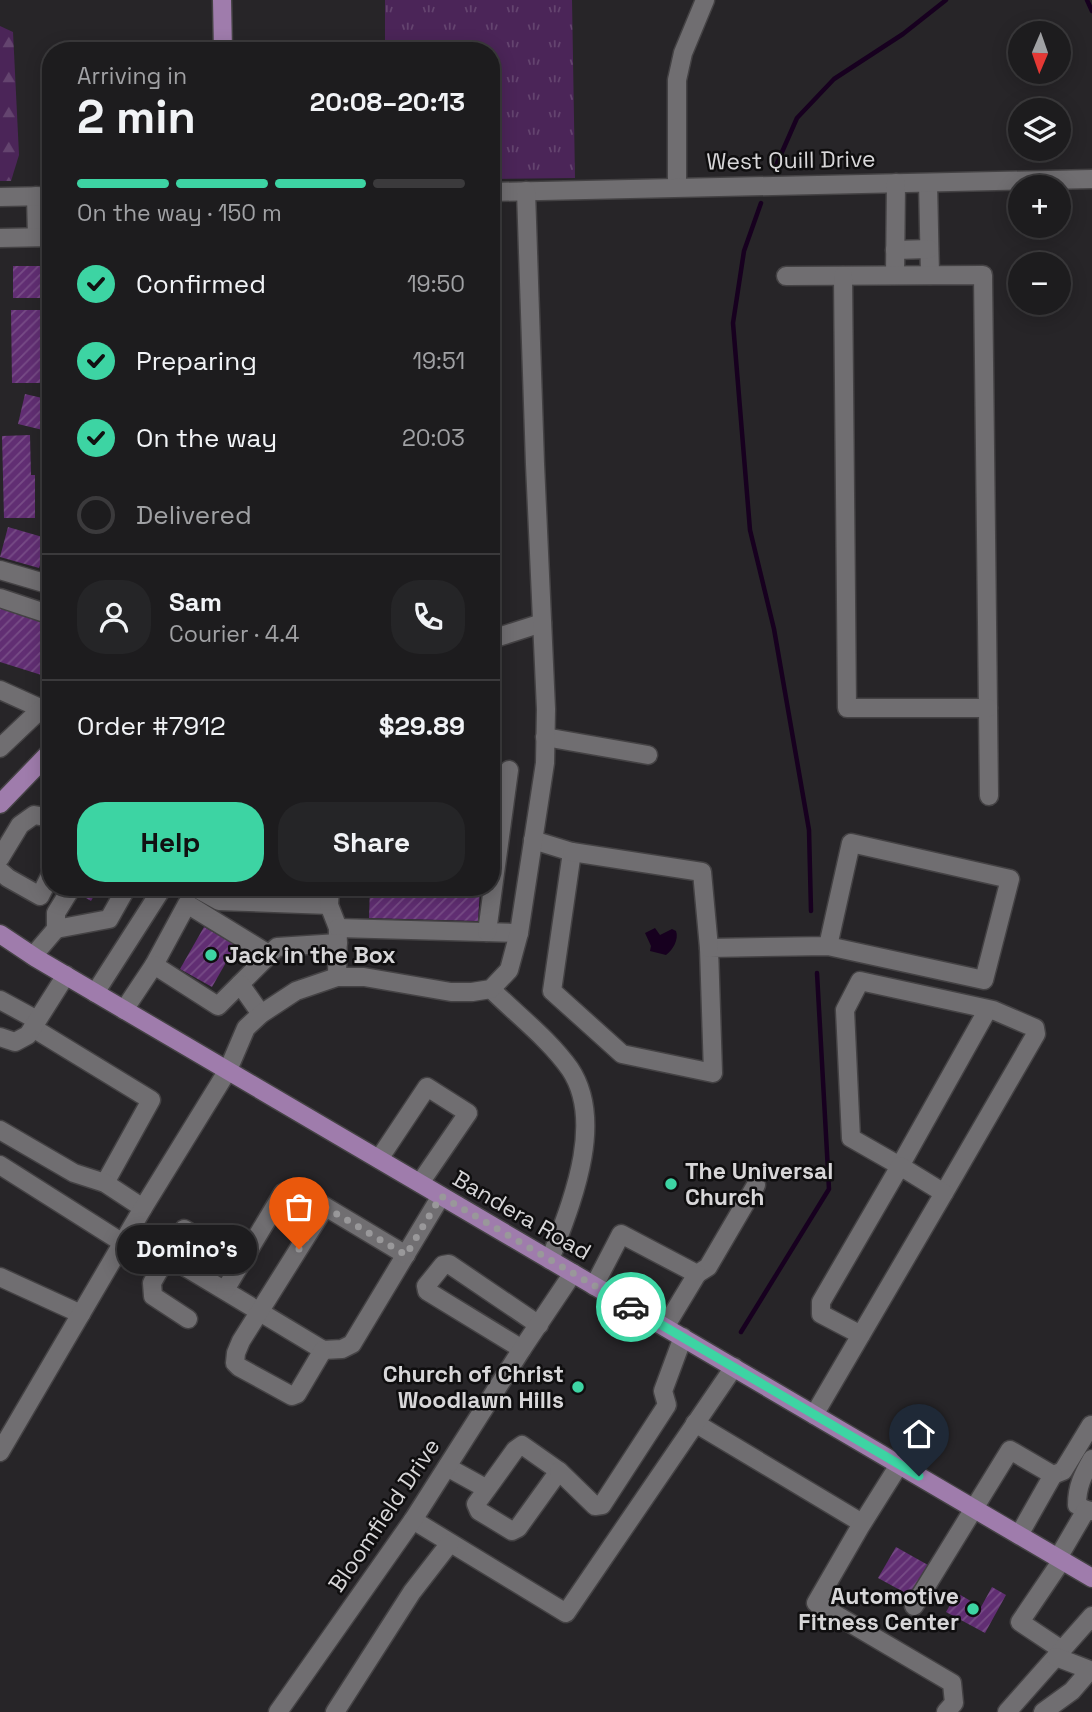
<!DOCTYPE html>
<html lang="en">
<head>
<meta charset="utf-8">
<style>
  body { margin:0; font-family:"Space Grotesk",sans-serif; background:#252527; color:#f1f3f6; height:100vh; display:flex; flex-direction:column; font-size:26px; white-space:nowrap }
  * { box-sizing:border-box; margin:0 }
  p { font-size:23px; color:#a0a1a4 }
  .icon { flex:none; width:38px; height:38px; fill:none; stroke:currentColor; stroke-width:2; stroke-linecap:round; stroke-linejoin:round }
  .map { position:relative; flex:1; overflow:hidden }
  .panel { position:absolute; left:42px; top:42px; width:458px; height:854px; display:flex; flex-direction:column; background:#1d1c1e; border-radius:28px; box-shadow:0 4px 18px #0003,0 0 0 2px #3b3a3c }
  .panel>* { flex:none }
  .needle { width:46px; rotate:182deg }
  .fabs { position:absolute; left:1008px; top:21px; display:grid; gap:14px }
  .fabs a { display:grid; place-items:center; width:63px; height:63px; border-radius:50%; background:#1d1c1e; box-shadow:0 4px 18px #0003,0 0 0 2px #3b3a3c; font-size:35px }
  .pin { position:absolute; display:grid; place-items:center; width:60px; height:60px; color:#fff; margin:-72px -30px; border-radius:50% 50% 50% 0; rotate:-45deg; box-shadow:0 0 7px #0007 }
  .pin .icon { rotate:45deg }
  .courier { position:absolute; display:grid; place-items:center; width:70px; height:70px; margin:-35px; border:5px solid #3dd4a3; border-radius:50%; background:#fff; color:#222; box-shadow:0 2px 9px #0007 }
  .bubble { position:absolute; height:49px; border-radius:24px; background:#1d1c1e; box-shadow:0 4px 18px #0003,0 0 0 2px #3b3a3c; font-size:23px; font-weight:700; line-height:49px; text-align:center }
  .headline em { font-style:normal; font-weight:700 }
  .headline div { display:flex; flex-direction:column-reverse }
  .headline { display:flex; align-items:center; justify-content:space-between; height:119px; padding:0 35px }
  h1 { font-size:46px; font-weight:700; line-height:52px }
  .bar { display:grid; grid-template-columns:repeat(4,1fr); gap:10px 7px; align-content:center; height:84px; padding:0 35px }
  .bar i { height:9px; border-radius:5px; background:#3b3a3c }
  .bar .active { background:#3dd4a3 }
  .bar p { grid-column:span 4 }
  .line { display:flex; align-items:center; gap:18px; padding:0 35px; border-top:2px solid #3b3a3c }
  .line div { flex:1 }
  .round { display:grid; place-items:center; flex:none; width:74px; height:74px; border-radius:28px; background:#252527 }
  ol { padding:0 35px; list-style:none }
  li { display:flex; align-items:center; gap:21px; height:77px }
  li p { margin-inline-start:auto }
  li .icon { padding:7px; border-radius:50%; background:#3dd4a3; color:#111; stroke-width:4 }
  li:last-child { color:#a0a1a4 }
  li i { width:38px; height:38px; border:4px solid #3b3a3c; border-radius:50% }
  .button { display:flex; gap:14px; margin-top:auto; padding:14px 35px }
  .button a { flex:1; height:80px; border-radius:28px; background:#3dd4a3; color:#111; font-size:28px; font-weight:700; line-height:80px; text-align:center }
  .button a+a { background:#252527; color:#f1f3f6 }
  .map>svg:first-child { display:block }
  .grass { fill:url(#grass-tufts) }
  .forest { fill:url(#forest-firs) }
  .water { fill:#17001f }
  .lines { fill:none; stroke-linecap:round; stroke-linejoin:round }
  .stream { stroke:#17001f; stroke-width:4.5 }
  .building { fill:url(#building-hatch) }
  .minor-casing { stroke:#444244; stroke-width:21 }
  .major-casing { stroke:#444244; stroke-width:21 }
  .minor { stroke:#706e71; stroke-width:18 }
  .major { stroke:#9f7cac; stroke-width:18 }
  .done { stroke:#99989a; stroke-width:7; stroke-dasharray:0 12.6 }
  .route { stroke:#3dd4a3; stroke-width:9 }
  .poi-dot { fill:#3dd4a3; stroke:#0f0e0f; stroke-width:2.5 }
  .labels { text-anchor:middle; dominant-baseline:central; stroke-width:5; stroke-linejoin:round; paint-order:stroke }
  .street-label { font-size:23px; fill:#d7d6d8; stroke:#0f0e0f }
  .poi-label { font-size:23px; font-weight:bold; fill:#d7d6d8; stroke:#0f0e0f; text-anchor:start }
</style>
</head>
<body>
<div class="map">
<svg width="1092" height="1712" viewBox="0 0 1092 1712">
  <defs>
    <pattern id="grass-tufts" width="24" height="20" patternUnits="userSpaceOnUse" patternTransform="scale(1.75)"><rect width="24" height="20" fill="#4b2558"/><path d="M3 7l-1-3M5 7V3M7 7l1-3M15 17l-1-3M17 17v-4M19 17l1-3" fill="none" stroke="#64446f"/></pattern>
    <pattern id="forest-firs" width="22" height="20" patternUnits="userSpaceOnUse" patternTransform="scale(1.75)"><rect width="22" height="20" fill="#4b2558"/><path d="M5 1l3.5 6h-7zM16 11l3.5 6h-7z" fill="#64446f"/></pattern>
    <pattern id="building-hatch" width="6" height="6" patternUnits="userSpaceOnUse" patternTransform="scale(1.75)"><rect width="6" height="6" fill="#612e73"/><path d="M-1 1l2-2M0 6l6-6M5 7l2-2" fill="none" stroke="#774c86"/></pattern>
  </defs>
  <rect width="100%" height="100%" fill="#272528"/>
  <polygon class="grass" points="385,0 572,0 575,178 492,179 492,51 385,51"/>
  <polygon class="forest" points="0,26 13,32 19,155 11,181 0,181"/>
  <path class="water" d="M655,928L660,935L672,929L676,931C679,939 673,950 666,955L650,951L651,946L645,933Z"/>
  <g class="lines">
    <g class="stream">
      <polyline points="1087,0 1092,11"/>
      <polyline points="775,168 797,118 834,79 903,34 946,0"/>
      <polyline points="761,203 744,251 733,323 750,530 774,629 809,830 811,911"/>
      <polyline points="741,1332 829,1189 817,973"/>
    </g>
  </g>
  <g class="building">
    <rect x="13" y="266" width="38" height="32"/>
    <polygon points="11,310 42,310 42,383 12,383"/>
    <polygon points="25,394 51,400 51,432 18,424"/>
    <polygon points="30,435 31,475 35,475 35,518 4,518 2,436"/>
    <polygon points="51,482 51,503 50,503 44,484"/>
    <polygon points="8,527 46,538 47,535 51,536 51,568 40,565 39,568 0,557"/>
    <polygon points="0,607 51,624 51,678 0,662"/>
    <polygon points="492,752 499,752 497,808 492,808"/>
    <polygon points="76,887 99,887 91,901 74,891"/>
    <polygon points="370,887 480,887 478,921 369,918"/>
    <polygon points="204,927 236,945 212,987 180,969"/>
    <polygon points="896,1547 928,1565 911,1596 878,1578"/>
    <polygon points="992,1587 1006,1595 985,1633 946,1612 957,1593 981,1607"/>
  </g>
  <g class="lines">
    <defs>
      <g id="minor">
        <polyline points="928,183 930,275"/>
        <polyline points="677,187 677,80 683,53 705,0"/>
        <polyline points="492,192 1092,179"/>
        <polyline points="36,196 37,237"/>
        <polyline points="0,197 51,196"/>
        <polyline points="0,238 51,237"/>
        <polyline points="895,250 929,249"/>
        <polyline points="895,275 896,183"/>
        <polyline points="786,276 983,275 989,796"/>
        <polyline points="843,276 847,708 988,708"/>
        <polyline points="0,570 51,585"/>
        <polyline points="0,598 51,615"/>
        <polyline points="492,639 542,623"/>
        <polyline points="0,690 51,713"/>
        <polyline points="545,737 648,755"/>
        <polyline points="0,748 41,709"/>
        <polyline points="533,840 572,852 552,991 622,1054 713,1073 709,948 828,946 984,980 1010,879 851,843 828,946"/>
        <polyline points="572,852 702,872 709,948"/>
        <polyline points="0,858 20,825 34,815 51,818"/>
        <polyline points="0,871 8,878 40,896 51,874"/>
        <polyline points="194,887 219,901 329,905"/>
        <polyline points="330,887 329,905 338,928 337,977"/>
        <polyline points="338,928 519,933"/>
        <polyline points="56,929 109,919 127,887"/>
        <polyline points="487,932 509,770"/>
        <polyline points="33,956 56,929 56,913 72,887"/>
        <polyline points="154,965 187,904 270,955"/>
        <polyline points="240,984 277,947 338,943"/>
        <path d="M491,989C517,1015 549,1039 570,1069C606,1123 570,1206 550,1260"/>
        <polyline points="95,993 163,887"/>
        <polyline points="0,1000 37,1020"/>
        <polyline points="124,1010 154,965 218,1006 240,984 261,1014"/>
        <polyline points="33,1028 151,1100 105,1183"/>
        <polyline points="0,1037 15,1042 28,1035 66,975"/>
        <polyline points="0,1130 74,1173 105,1183 143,1208"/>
        <polyline points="379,1159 427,1087 468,1113 420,1183"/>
        <polyline points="0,1165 123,1243"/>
        <polyline points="944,1193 1036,1034 1035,1028 993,1010 860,981 845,1010 851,1138 900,1166 988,1009"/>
        <polyline points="184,1229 241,1264"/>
        <polyline points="129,1233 323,1350 342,1349 352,1344 441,1196"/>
        <polyline points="167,1256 152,1283 153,1296 188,1319"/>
        <polyline points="0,1277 81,1314"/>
        <polyline points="594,1286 621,1234 697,1274 708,1267 756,1185"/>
        <polyline points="225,1290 283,1193 292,1190 299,1191 406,1255"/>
        <polyline points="665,1327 697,1274"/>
        <polyline points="522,1349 427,1291 426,1286 443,1265 449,1264 539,1325"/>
        <polyline points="323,1350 297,1394 292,1396 239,1367 235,1363 236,1353 241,1341 325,1207"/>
        <path d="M814,1415C858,1341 901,1267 944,1193L900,1166L821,1302V1314L861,1335"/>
        <polyline points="695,1423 862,1523"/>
        <polyline points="0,1452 143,1208 228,1070 246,1028 261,1014 296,991 337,977 364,977 451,992 472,992 491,989 509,970 519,933 545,763 546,709 535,464 526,191"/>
        <polyline points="899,1465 860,1527 816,1603 952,1683 954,1703 946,1712"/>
        <polyline points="447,1467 487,1489 476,1504 479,1511 512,1531 518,1528 559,1471 522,1445 515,1450 487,1489"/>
        <polyline points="559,1471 595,1506 602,1505 667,1405 663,1391 683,1337"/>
        <polyline points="1053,1475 1063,1471 1091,1425"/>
        <path d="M1086,1510L1077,1505C1077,1486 1083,1475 1092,1459"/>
        <polyline points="413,1520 566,1613 734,1367"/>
        <polyline points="1058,1558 1086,1510 1092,1511"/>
        <polyline points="1062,1560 1020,1622 1062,1650"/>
        <polyline points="914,1606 1010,1450 1053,1475 1019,1535"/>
        <polyline points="278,1712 413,1520 522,1349 573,1273"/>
        <polyline points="335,1712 412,1592 450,1543"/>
        <polyline points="1007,1712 1092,1616"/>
        <polyline points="1043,1712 1072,1691 1090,1670 1056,1657"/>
      </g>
      <g id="major">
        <polyline points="222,0 223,51"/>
        <polyline points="0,804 51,751"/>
        <polyline points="0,934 36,958 1092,1578"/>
      </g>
    </defs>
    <use href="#minor" class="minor-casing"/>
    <use href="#major" class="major-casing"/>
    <use href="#minor" class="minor"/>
    <use href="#major" class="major"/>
  </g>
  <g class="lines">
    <polyline class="done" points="299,1249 325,1207 406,1255 441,1196 631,1307"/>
    <polyline class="route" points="631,1307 919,1476"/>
  </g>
  <g class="poi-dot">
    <circle cx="211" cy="955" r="7"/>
    <circle cx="671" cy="1184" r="7"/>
    <circle cx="578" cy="1387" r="7"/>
    <circle cx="973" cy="1609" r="7"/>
  </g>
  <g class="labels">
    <g class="street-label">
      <text transform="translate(791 160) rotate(-1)">West Quill Drive</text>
      <text transform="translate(522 1215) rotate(30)">Bandera Road</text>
      <text transform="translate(384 1515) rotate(-56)">Bloomfield Drive</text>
    </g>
    <g class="poi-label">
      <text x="225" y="955">Jack in the Box</text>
      <text x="685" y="1171">The Universal<tspan x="685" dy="26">Church</tspan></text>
      <text x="564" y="1374" text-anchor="end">Church of Christ<tspan x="564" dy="26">Woodlawn Hills</tspan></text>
      <text x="959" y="1596" text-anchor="end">Automotive<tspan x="959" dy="26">Fitness Center</tspan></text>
    </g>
  </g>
</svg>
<div class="fabs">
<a><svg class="needle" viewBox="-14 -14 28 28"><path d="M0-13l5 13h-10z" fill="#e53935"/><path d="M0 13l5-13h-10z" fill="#a0a1a4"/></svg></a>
<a><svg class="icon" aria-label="layers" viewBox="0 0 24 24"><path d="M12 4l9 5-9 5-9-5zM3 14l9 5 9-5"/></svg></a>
<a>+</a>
<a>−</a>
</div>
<div class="pin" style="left:299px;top:1249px;background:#ea580c"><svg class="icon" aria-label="bag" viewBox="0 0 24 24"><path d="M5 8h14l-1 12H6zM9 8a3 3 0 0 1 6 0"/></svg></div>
<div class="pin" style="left:919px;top:1476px;background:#1f2937"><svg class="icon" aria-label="home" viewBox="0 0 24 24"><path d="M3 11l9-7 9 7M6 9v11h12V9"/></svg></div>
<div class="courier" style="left:631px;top:1307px"><svg class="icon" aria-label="car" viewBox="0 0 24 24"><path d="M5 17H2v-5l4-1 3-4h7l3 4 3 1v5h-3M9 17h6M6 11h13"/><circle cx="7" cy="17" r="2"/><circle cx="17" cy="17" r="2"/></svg></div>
<div class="bubble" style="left:117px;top:1225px;width:140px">Domino's</div>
<section class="panel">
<div class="headline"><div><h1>2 min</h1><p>Arriving in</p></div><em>20:08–20:13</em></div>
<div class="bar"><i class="active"></i><i class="active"></i><i class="active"></i><i></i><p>On the way · 150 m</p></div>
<ol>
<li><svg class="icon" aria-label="check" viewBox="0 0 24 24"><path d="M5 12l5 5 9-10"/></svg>Confirmed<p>19:50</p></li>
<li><svg class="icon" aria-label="check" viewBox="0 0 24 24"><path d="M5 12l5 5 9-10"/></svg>Preparing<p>19:51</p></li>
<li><svg class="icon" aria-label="check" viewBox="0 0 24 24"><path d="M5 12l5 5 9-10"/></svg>On the way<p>20:03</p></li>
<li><i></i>Delivered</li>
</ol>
<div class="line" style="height:126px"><a class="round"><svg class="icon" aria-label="person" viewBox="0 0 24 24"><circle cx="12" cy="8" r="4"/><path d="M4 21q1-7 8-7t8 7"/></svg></a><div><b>Sam</b><p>Courier · 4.4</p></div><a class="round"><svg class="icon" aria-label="phone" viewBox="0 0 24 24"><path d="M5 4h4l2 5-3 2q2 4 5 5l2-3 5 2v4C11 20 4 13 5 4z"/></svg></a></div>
<div class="line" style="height:91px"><div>Order #7912</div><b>$29.89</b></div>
<div class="button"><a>Help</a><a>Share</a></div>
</section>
</div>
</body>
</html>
